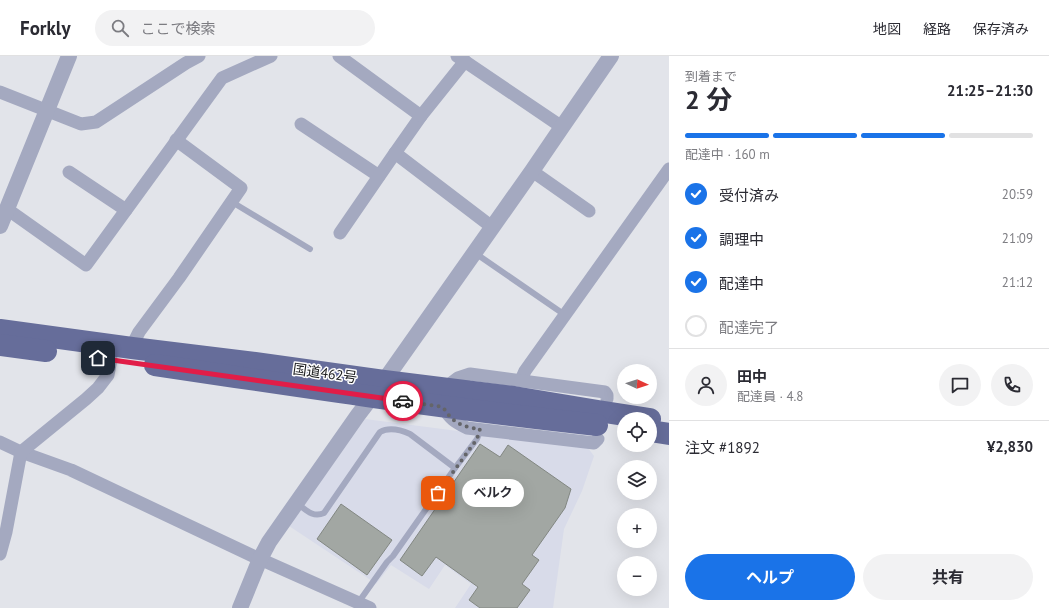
<!DOCTYPE html>
<html lang="ja">
<head>
<meta charset="utf-8">
<style>
  body { margin:0; font-family:"PT Sans","Noto Sans JP",sans-serif; background:#f2f2f3; color:#2b2b33; height:100vh; display:flex; flex-direction:column; font-size:15px; white-space:nowrap }
  * { box-sizing:border-box; margin:0 }
  p { font-size:13px; color:#7c7c81 }
  .icon { flex:none; width:22px; height:22px; fill:none; stroke:currentColor; stroke-width:2; stroke-linecap:round; stroke-linejoin:round }
  .map { position:relative; flex:1; overflow:hidden }
  .side { display:flex; flex-direction:column; background:#fff; width:380px }
  .side>* { flex:none }
  .needle { width:26px; rotate:93deg }
  .controls { position:absolute; left:617px; top:308px; display:grid; gap:8px }
  .controls a { display:grid; place-items:center; width:40px; height:40px; border-radius:50%; background:#fff; box-shadow:0 4px 16px #0002; font-size:20px }
  .pin { position:absolute; display:grid; place-items:center; width:34px; height:34px; color:#fff; margin:-17px; border-radius:8px; box-shadow:0 2px 6px #0006 }
  .courier { position:absolute; display:grid; place-items:center; width:40px; height:40px; margin:-20px; border:3px solid #e11d48; border-radius:50%; background:#fff; color:#222; box-shadow:0 1px 5px #0007 }
  .bubble { position:absolute; height:28px; border-radius:14px; background:#fff; box-shadow:0 4px 16px #0002; font-size:13px; font-weight:700; line-height:28px; text-align:center }
  .head em { font-style:normal; font-weight:700 }
  .head div { display:flex; flex-direction:column-reverse }
  .head { display:flex; align-items:center; justify-content:space-between; height:68px; padding:0 16px }
  h1 { font-size:26px; font-weight:700; line-height:30px }
  .bar { display:grid; grid-template-columns:repeat(4,1fr); gap:6px 4px; align-content:center; height:48px; padding:0 16px }
  .bar i { height:5px; border-radius:3px; background:#e1e1e2 }
  .bar .on { background:#1a73e8 }
  .bar p { grid-column:span 4 }
  .line { display:flex; align-items:center; gap:10px; padding:0 16px; border-top:1px solid #e1e1e2 }
  .line div { flex:1 }
  .round { display:grid; place-items:center; flex:none; width:42px; height:42px; border-radius:21px; background:#f2f2f3 }
  ol { padding:0 16px; list-style:none }
  li { display:flex; align-items:center; gap:12px; height:44px }
  li p { margin-inline-start:auto }
  li .icon { padding:4px; border-radius:50%; background:#1a73e8; color:#fff; stroke-width:4 }
  li:last-child { color:#7c7c81 }
  li i { width:22px; height:22px; border:2px solid #e1e1e2; border-radius:50% }
  .primary-button { display:flex; gap:8px; margin-top:auto; padding:8px 16px }
  .primary-button a { flex:1; height:46px; border-radius:24px; background:#1a73e8; color:#fff; font-size:16px; font-weight:700; line-height:46px; text-align:center }
  .primary-button a+a { background:#f2f2f3; color:#2b2b33 }
  header { display:flex; align-items:center; gap:24px; box-sizing:border-box; height:56px; padding:0 20px; background:#fff; border-bottom:1px solid #e1e1e2 }
  header strong { font-size:19px }
  nav { display:flex; gap:22px; margin-inline-start:auto; font-size:14px }
  .search { width:280px; height:36px; background:#f2f2f3; display:flex; align-items:center; gap:10px; box-sizing:border-box; padding:0 14px; border-radius:22px; color:#7c7c81; font-size:15px }
  main { display:flex; flex:1; min-height:0 }
  .map>svg:first-child { display:block }
  .built { fill:#d8dbe9 }
  .building { fill:#a2a7a3; stroke:#828782 }
  .lines { fill:none; stroke-linecap:round; stroke-linejoin:round }
  .service { stroke:#a4a9c0; stroke-width:6 }
  .minor { stroke:#a4a9c0; stroke-width:13 }
  .tertiary { stroke:#a4a9c0; stroke-width:16 }
  .trunk { stroke:#666d9a; stroke-width:22 }
  .done { stroke:#646569; stroke-width:4; stroke-dasharray:0 7.2 }
  .route { stroke:#e11d48; stroke-width:5 }
  .labels { text-anchor:middle; dominant-baseline:central; stroke-width:3; stroke-linejoin:round; paint-order:stroke }
  .street-label { font-size:14px; fill:#202123; stroke:#fff }
</style>
</head>
<body>
<header>
<strong>Forkly</strong>
<div class="search"><svg class="icon" aria-label="search" viewBox="0 0 24 24"><circle cx="10" cy="10" r="6"/><path d="M15 15l6 6"/></svg>ここで検索</div>
<nav><a>地図</a><a>経路</a><a>保存済み</a></nav>
</header>
<main>
<div class="map">
<svg width="669" height="552" viewBox="0 0 669 552">
  <rect width="100%" height="100%" fill="#e2e4ea"/>
  <polygon class="built" points="365,363 588,392 594,400 582,435 564,473 553,552 455,552 471,528 445,509 429,533 391,509 376,528 369,523 289,470"/>
  <g class="building">
    <polygon points="480,388 500,401 508,389 571,433 565,452 532,499 539,504 522,528 530,534 517,552 480,552 469,544 478,531 436,501 422,520 400,504"/>
    <polygon points="341,448 392,484 367,519 317,483"/>
  </g>
  <g class="lines">
    <g class="service">
      <polyline points="232,146 310,193"/>
      <polyline points="475,197 565,259"/>
      <path d="M298,448C306,454 313,462 324,457L380,376C389,371 401,374 410,378L455,412"/>
      <polyline points="358,547 387,506 393,500 455,412 477,383 481,373"/>
    </g>
    <g class="minor">
      <polyline points="339,0 421,60 395,97 492,171"/>
      <polyline points="457,0 562,71"/>
      <polyline points="0,36 81,68 96,66 186,7 199,0"/>
      <polyline points="421,60 465,5"/>
      <polyline points="301,68 379,120"/>
      <polyline points="532,115 589,155"/>
      <polyline points="69,116 126,154"/>
      <polyline points="7,153 86,209 222,22 271,0"/>
      <polyline points="340,177 395,97"/>
      <polyline points="134,292 135,284 139,276 179,222 241,132 176,84"/>
      <polyline points="521,324 525,315 669,113"/>
      <polyline points="445,332 458,322 470,318 605,336 607,339 607,343"/>
      <path d="M443,351C450,363 455,366 467,372L594,387L598,383"/>
      <polyline points="0,386 21,396 71,414 253,500 370,552"/>
      <polyline points="0,498 6,476 21,396 86,343 98,332 108,319 111,303"/>
    </g>
    <g class="tertiary">
      <polyline points="0,170 69,0"/>
      <polyline points="240,552 260,503 269,486 358,359 384,325 532,115 562,71 611,0"/>
    </g>
    <g class="trunk">
      <polyline points="0,274 132,292 255,307 384,325 514,341 598,355 650,363"/>
      <polyline points="0,289 46,295"/>
      <path d="M155,309C302,331 449,353 597,369"/>
      <polyline points="650,375 669,378"/>
    </g>
  </g>
  <g class="lines">
    <path class="done" d="M403,345L443,351C453,367 462,371 480,373L477,383L438,437"/>
    <polyline class="route" points="98,302 403,345"/>
  </g>
  <g class="labels">
    <g class="street-label">
      <text transform="translate(325 317) rotate(8)">国道462号</text>
    </g>
  </g>
</svg>
<div class="controls">
<a><svg class="needle" viewBox="-14 -14 28 28"><path d="M0-13l5 13h-10z" fill="#e53935"/><path d="M0 13l5-13h-10z" fill="#7c7c81"/></svg></a>
<a><svg class="icon" aria-label="locate" viewBox="0 0 24 24"><circle cx="12" cy="12" r="6"/><path d="M12 2v4M12 18v4M2 12h4M18 12h4"/></svg></a>
<a><svg class="icon" aria-label="layers" viewBox="0 0 24 24"><path d="M12 4l9 5-9 5-9-5zM3 14l9 5 9-5"/></svg></a>
<a>+</a>
<a>−</a>
</div>
<div class="pin" style="left:438px;top:437px;background:#ea580c"><svg class="icon" aria-label="bag" viewBox="0 0 24 24"><path d="M5 8h14l-1 12H6zM9 8a3 3 0 0 1 6 0"/></svg></div>
<div class="pin" style="left:98px;top:302px;background:#1f2937"><svg class="icon" aria-label="home" viewBox="0 0 24 24"><path d="M3 11l9-7 9 7M6 9v11h12V9"/></svg></div>
<div class="courier" style="left:403px;top:345px"><svg class="icon" aria-label="car" viewBox="0 0 24 24"><path d="M5 17H2v-5l4-1 3-4h7l3 4 3 1v5h-3M9 17h6M6 11h13"/><circle cx="7" cy="17" r="2"/><circle cx="17" cy="17" r="2"/></svg></div>
<div class="bubble" style="left:462px;top:423px;width:62px">ベルク</div>
</div>
<section class="side">
<div class="head"><div><h1>2 分</h1><p>到着まで</p></div><em>21:25–21:30</em></div>
<div class="bar"><i class="on"></i><i class="on"></i><i class="on"></i><i></i><p>配達中 · 160 m</p></div>
<ol>
<li><svg class="icon" aria-label="check" viewBox="0 0 24 24"><path d="M5 12l5 5 9-10"/></svg>受付済み<p>20:59</p></li>
<li><svg class="icon" aria-label="check" viewBox="0 0 24 24"><path d="M5 12l5 5 9-10"/></svg>調理中<p>21:09</p></li>
<li><svg class="icon" aria-label="check" viewBox="0 0 24 24"><path d="M5 12l5 5 9-10"/></svg>配達中<p>21:12</p></li>
<li><i></i>配達完了</li>
</ol>
<div class="line" style="height:72px"><a class="round"><svg class="icon" aria-label="person" viewBox="0 0 24 24"><circle cx="12" cy="8" r="4"/><path d="M4 21q1-7 8-7t8 7"/></svg></a><div><b>田中</b><p>配達員 · 4.8</p></div><a class="round"><svg class="icon" aria-label="chat" viewBox="0 0 24 24"><path d="M4 5h16v11H9l-5 4z"/></svg></a><a class="round"><svg class="icon" aria-label="phone" viewBox="0 0 24 24"><path d="M5 4h4l2 5-3 2q2 4 5 5l2-3 5 2v4C11 20 4 13 5 4z"/></svg></a></div>
<div class="line" style="height:52px"><div>注文 #1892</div><b>¥2,830</b></div>
<div class="primary-button"><a>ヘルプ</a><a>共有</a></div>
</section>
</main>
</body>
</html>
